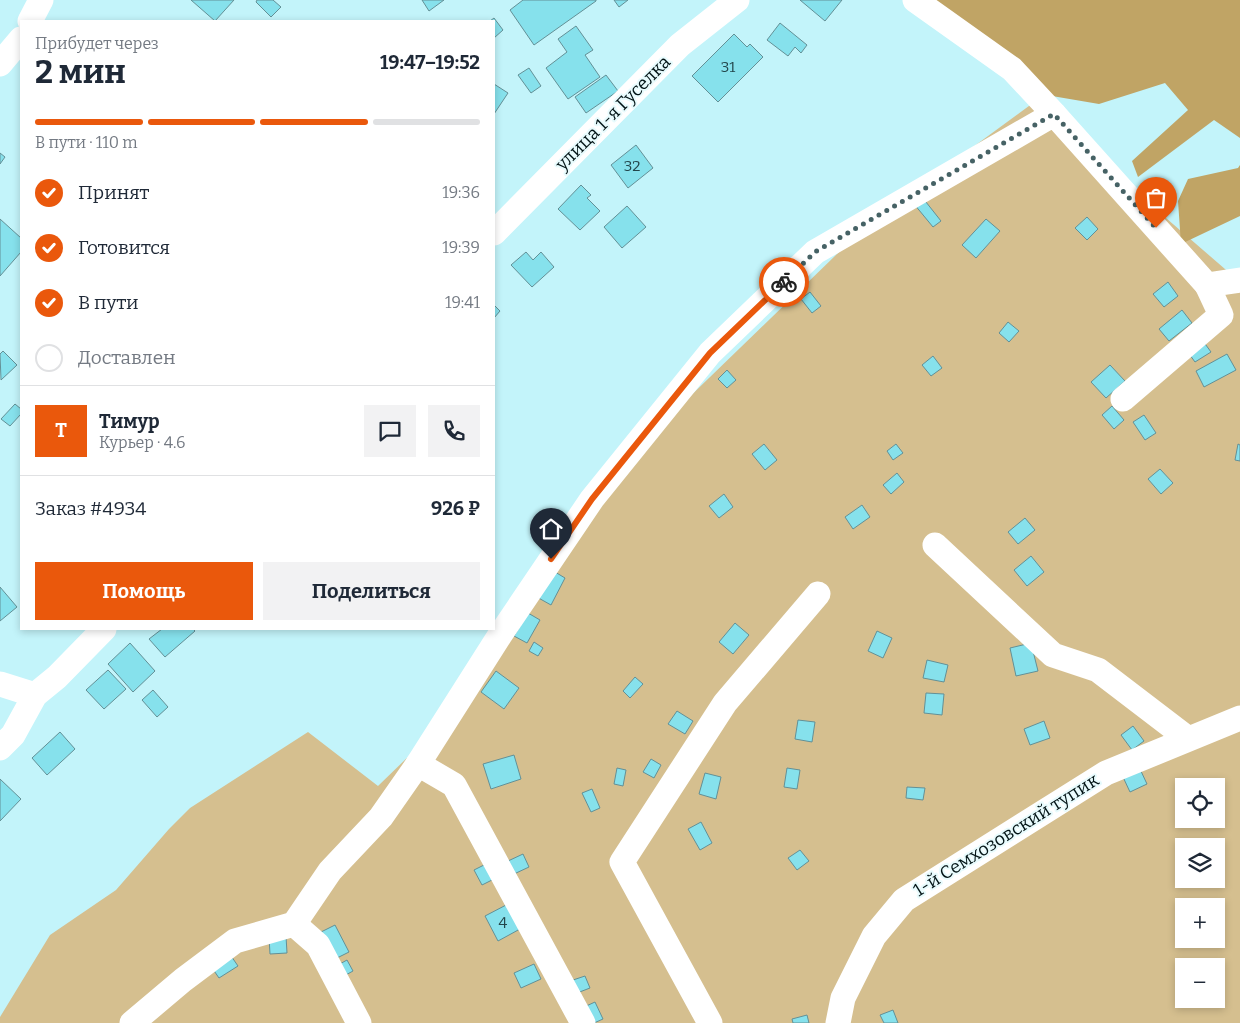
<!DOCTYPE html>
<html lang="ru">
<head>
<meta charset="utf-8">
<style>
  body { margin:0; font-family:Bitter,serif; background:#f2f2f3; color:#1f2937; height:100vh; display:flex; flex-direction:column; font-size:19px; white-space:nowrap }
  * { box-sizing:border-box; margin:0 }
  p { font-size:16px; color:#747a83 }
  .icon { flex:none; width:28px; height:28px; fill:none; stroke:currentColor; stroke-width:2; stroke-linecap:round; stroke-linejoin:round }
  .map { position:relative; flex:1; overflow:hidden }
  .panel { position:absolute; left:20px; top:20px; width:475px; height:610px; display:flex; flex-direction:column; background:#fff; border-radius:0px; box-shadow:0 2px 8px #0003 }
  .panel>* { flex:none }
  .fabs { position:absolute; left:1175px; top:778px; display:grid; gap:10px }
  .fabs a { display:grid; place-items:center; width:50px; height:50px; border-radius:0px; background:#fff; box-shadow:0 2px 8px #0003; font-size:25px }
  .pin { position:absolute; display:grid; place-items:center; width:42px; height:42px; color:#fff; margin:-51px -21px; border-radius:50% 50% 50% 0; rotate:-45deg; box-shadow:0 0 5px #0007 }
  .pin .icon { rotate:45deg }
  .courier { position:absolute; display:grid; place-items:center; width:50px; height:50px; margin:-25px; border:4px solid #ea580c; border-radius:50%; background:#fff; color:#222; box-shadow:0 1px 6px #0007 }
  .overview em { font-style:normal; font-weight:700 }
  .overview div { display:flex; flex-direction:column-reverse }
  .overview { display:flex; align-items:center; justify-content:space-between; height:85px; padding:0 15px }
  h1 { font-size:32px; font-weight:700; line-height:38px }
  .bar { display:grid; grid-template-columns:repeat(4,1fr); gap:8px 5px; align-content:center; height:60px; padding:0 15px }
  .bar i { height:6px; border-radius:4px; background:#e0e1e3 }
  .bar .on { background:#ea580c }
  .bar p { grid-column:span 4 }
  .line { display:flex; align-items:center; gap:12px; padding:0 15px; border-top:1px solid #e0e1e3 }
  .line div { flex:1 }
  .round { display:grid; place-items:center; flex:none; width:52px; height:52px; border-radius:0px; background:#f2f2f3 }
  ol { padding:0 15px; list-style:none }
  li { display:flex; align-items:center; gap:15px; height:55px }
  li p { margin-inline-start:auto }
  li .icon { padding:5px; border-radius:50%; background:#ea580c; color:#fff; stroke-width:4 }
  li:last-child { color:#747a83 }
  li i { width:28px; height:28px; border:2px solid #e0e1e3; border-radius:50% }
  .cta { display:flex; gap:10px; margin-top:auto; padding:10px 15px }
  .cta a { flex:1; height:58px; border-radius:0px; background:#ea580c; color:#fff; font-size:20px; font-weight:700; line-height:58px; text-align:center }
  .cta a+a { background:#f2f2f3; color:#1f2937 }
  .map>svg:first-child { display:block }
  .green { fill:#d5bf8f; fill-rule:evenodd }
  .forest { fill:#c0a465 }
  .building { fill:#86e1ec; stroke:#639096 }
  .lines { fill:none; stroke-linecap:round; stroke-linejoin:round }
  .minor { stroke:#fff; stroke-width:25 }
  .done { stroke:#466265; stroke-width:5; stroke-dasharray:0 9 }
  .route { stroke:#ea580c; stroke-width:6 }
  .labels { text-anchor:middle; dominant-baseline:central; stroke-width:4; stroke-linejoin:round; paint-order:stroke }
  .number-label { font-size:15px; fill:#23464b }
  .street-label { font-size:18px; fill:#021315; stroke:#e8fbfd }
</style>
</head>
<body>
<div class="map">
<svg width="1240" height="1023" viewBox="0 0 1240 1023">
  <rect width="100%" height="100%" fill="#c3f4fa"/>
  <path class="green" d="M1033,103L1240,282V1023H0V1017L50,935L116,890L169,829L190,808L308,732L378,786L412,753L584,499L868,224ZM1184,786H1216V819H1184ZM1184,846H1216V879H1184ZM1184,906H1216V939H1184ZM1184,966H1216V999H1184Z"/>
  <g class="forest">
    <polygon points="925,0 1240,0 1240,138 1214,120 1138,177 1132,161 1188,110 1165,83 1099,104 1052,96"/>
    <polygon points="1240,165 1240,216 1181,244 1178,201 1188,179 1238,168"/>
  </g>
  <g class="building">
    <polygon points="191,0 234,0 215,21"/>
    <polygon points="257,0 273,0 281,7 271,17 256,2"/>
    <polygon points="422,0 444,0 429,11"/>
    <polygon points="523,0 596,0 596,1 534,45 510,10"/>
    <polygon points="614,0 628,0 619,7"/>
    <polygon points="800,0 842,0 825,21"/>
    <polygon points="494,18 503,30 494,38 494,21 490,21"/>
    <polygon points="780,23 807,45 801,53 795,47 788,56 767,40"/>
    <polygon points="576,26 593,50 585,55 600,77 568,99 546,68 567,52 558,39"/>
    <polygon points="734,34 747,47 750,44 763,57 718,102 692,76"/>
    <polygon points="529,68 541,86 531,93 518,75"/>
    <polygon points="606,75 618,91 586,113 575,97"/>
    <polygon points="494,84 508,93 494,114"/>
    <polygon points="636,145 653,168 628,188 611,165"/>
    <polygon points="0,153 5,157 0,164"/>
    <polygon points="581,185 591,195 587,198 600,211 580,230 558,209"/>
    <polygon points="922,197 941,221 933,227 914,204"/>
    <polygon points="627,206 646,227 622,248 604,227"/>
    <polygon points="1087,217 1098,229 1087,240 1075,228"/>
    <polygon points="0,219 21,238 21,252 0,276"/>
    <polygon points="986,219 1000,231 976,258 962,245"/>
    <polygon points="526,252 533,260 541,252 554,267 532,287 511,265"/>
    <polygon points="1168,282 1178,296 1164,307 1153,294"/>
    <polygon points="810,292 821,306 812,313 801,299"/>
    <polygon points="494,305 500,311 494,318"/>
    <polygon points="1182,310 1192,323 1169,341 1159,329"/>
    <polygon points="1008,322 1019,331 1009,342 999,333"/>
    <polygon points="1203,341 1211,352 1195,362 1187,351"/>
    <polygon points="3,351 17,365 1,380 0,354"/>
    <polygon points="1227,354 1236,370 1204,387 1196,371"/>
    <polygon points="933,356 942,368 931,376 922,365"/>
    <polygon points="1110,365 1125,381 1106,398 1091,382"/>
    <polygon points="727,370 736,380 727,388 718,379"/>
    <polygon points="15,404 21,409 21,414 10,426 1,419"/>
    <polygon points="1112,406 1124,420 1114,429 1102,415"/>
    <polygon points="1144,415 1156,433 1145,440 1133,422"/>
    <polygon points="764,444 777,460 765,470 752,454"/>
    <polygon points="896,444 903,453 893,460 887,451"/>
    <polygon points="1238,444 1240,445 1240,461 1235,460"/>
    <polygon points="1160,469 1173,483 1161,494 1148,479"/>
    <polygon points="897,473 904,482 891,494 883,485"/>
    <polygon points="724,494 733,507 719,518 709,506"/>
    <polygon points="862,505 870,517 853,529 845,517"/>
    <polygon points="1025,518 1035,530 1018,544 1008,532"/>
    <polygon points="1031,556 1044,572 1027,586 1014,570"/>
    <polygon points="550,569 565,578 551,605 535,596"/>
    <polygon points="0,587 17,607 0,621"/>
    <polygon points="528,613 540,620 527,643 514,636"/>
    <polygon points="735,623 749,635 733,654 719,642"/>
    <polygon points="162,629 193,629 195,631 165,657 149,639"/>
    <polygon points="877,631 892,638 883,658 868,651"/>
    <polygon points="534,642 543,648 538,656 529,651"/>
    <polygon points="130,643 155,671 133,692 108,664"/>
    <polygon points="1031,643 1038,671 1016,676 1010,648"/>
    <polygon points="927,660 948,665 944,682 923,678"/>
    <polygon points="108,670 126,689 104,709 86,690"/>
    <polygon points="496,671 519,688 504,709 481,692"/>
    <polygon points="635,677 643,684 630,698 623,691"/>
    <polygon points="153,690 168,707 157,717 142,700"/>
    <polygon points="926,693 944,694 942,715 924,713"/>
    <polygon points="677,711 693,721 685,734 668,724"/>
    <polygon points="798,720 815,722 812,742 795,739"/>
    <polygon points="1044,721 1050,738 1030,745 1024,729"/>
    <polygon points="1133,726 1144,741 1132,750 1121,735"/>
    <polygon points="60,732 75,749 47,775 32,758"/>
    <polygon points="514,755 521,779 491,789 483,764"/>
    <polygon points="651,759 661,765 654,778 643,772"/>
    <polygon points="617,768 626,770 623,786 614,784"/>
    <polygon points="787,768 800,770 797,789 784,787"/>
    <polygon points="1140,769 1147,784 1130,792 1123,777"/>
    <polygon points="705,773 721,777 716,799 699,794"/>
    <polygon points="0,779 21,799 0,821"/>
    <polygon points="907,787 925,788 923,800 906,798"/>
    <polygon points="592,789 600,808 591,812 582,793"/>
    <polygon points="701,822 712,843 700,850 688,829"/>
    <polygon points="800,850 809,861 797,870 788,858"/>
    <polygon points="523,854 529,867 514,874 508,861"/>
    <polygon points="488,863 496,878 482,885 474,870"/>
    <polygon points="508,904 520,929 498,941 485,916"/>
    <polygon points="335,925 349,952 335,959 321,932"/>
    <polygon points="286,936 287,953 270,954 269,937"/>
    <polygon points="227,950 238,966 219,978 208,962"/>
    <polygon points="347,960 353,971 344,976 338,965"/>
    <polygon points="534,964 541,979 521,988 514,973"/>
    <polygon points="585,976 590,988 577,993 573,980"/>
    <polygon points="595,1002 603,1019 594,1023 584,1007"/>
    <polygon points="893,1010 898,1023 884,1023 880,1015"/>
    <polygon points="807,1015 809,1023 793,1023 792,1019"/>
  </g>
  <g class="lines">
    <g class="minor">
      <polyline points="915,0 1012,69 1054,114"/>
      <polyline points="30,21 41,0"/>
      <polyline points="0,64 21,39"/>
      <polyline points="494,233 680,45 737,0"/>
      <polyline points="1123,399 1221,315 1207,285"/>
      <polyline points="935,545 1053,655 1098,670 1187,738"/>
      <polyline points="0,684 35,695"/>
      <polyline points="0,748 13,735 35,695 57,677 104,629"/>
      <polyline points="418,764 454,785 583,1023"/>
      <polyline points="294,924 318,945 359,1023"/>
      <polyline points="132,1023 183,980 235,941 294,924 330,871 381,817 418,764 500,635 592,499 710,353 815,252 1054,114 1207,285 1240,280"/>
      <polyline points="710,1023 622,862 725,703 818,594"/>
      <polyline points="838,1023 843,998 874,936 904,900 1106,773 1240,718"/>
    </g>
  </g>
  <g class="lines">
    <polyline class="done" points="784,282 815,252 1054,114 1156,228"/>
    <polyline class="route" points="551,559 592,499 710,353 784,282"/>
  </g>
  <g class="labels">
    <g class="number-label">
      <text x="728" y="67">31</text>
      <text x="632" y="166">32</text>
      <text x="503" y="923">4</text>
    </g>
    <g class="street-label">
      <text transform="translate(613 113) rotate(-45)">улица 1-я Гуселка</text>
      <text transform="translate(1006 835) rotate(-32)">1-й Семхозовский тупик</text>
    </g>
  </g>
</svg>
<div class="fabs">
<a><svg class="icon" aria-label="locate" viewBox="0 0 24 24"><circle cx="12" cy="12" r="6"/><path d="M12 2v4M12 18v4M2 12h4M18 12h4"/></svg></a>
<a><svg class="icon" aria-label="layers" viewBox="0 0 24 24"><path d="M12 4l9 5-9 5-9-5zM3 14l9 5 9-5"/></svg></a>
<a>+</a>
<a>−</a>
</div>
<div class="pin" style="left:1156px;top:228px;background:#ea580c"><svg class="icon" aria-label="bag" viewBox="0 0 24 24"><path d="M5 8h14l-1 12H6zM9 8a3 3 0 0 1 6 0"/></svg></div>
<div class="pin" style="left:551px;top:559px;background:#1f2937"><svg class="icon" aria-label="home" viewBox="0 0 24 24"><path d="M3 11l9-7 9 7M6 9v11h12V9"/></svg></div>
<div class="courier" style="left:784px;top:282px"><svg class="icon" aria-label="bike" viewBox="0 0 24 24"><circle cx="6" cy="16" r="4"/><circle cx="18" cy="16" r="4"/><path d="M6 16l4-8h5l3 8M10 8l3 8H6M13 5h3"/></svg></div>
<section class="panel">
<div class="overview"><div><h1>2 мин</h1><p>Прибудет через</p></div><em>19:47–19:52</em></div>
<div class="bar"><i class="on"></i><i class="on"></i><i class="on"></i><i></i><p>В пути · 110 m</p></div>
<ol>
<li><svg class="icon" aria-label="check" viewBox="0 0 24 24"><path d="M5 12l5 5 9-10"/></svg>Принят<p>19:36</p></li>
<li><svg class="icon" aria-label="check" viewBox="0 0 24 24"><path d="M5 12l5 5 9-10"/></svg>Готовится<p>19:39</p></li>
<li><svg class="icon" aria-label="check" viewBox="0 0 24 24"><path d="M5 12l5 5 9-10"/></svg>В пути<p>19:41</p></li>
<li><i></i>Доставлен</li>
</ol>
<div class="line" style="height:90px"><b class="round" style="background:#ea580c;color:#fff">Т</b><div><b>Тимур</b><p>Курьер · 4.6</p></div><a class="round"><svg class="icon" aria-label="chat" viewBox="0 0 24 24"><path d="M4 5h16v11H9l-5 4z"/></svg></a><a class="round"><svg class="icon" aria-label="phone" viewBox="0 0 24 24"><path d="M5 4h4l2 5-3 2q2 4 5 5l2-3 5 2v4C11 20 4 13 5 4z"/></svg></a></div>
<div class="line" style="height:65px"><div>Заказ #4934</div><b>926 ₽</b></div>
<div class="cta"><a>Помощь</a><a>Поделиться</a></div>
</section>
</div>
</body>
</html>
